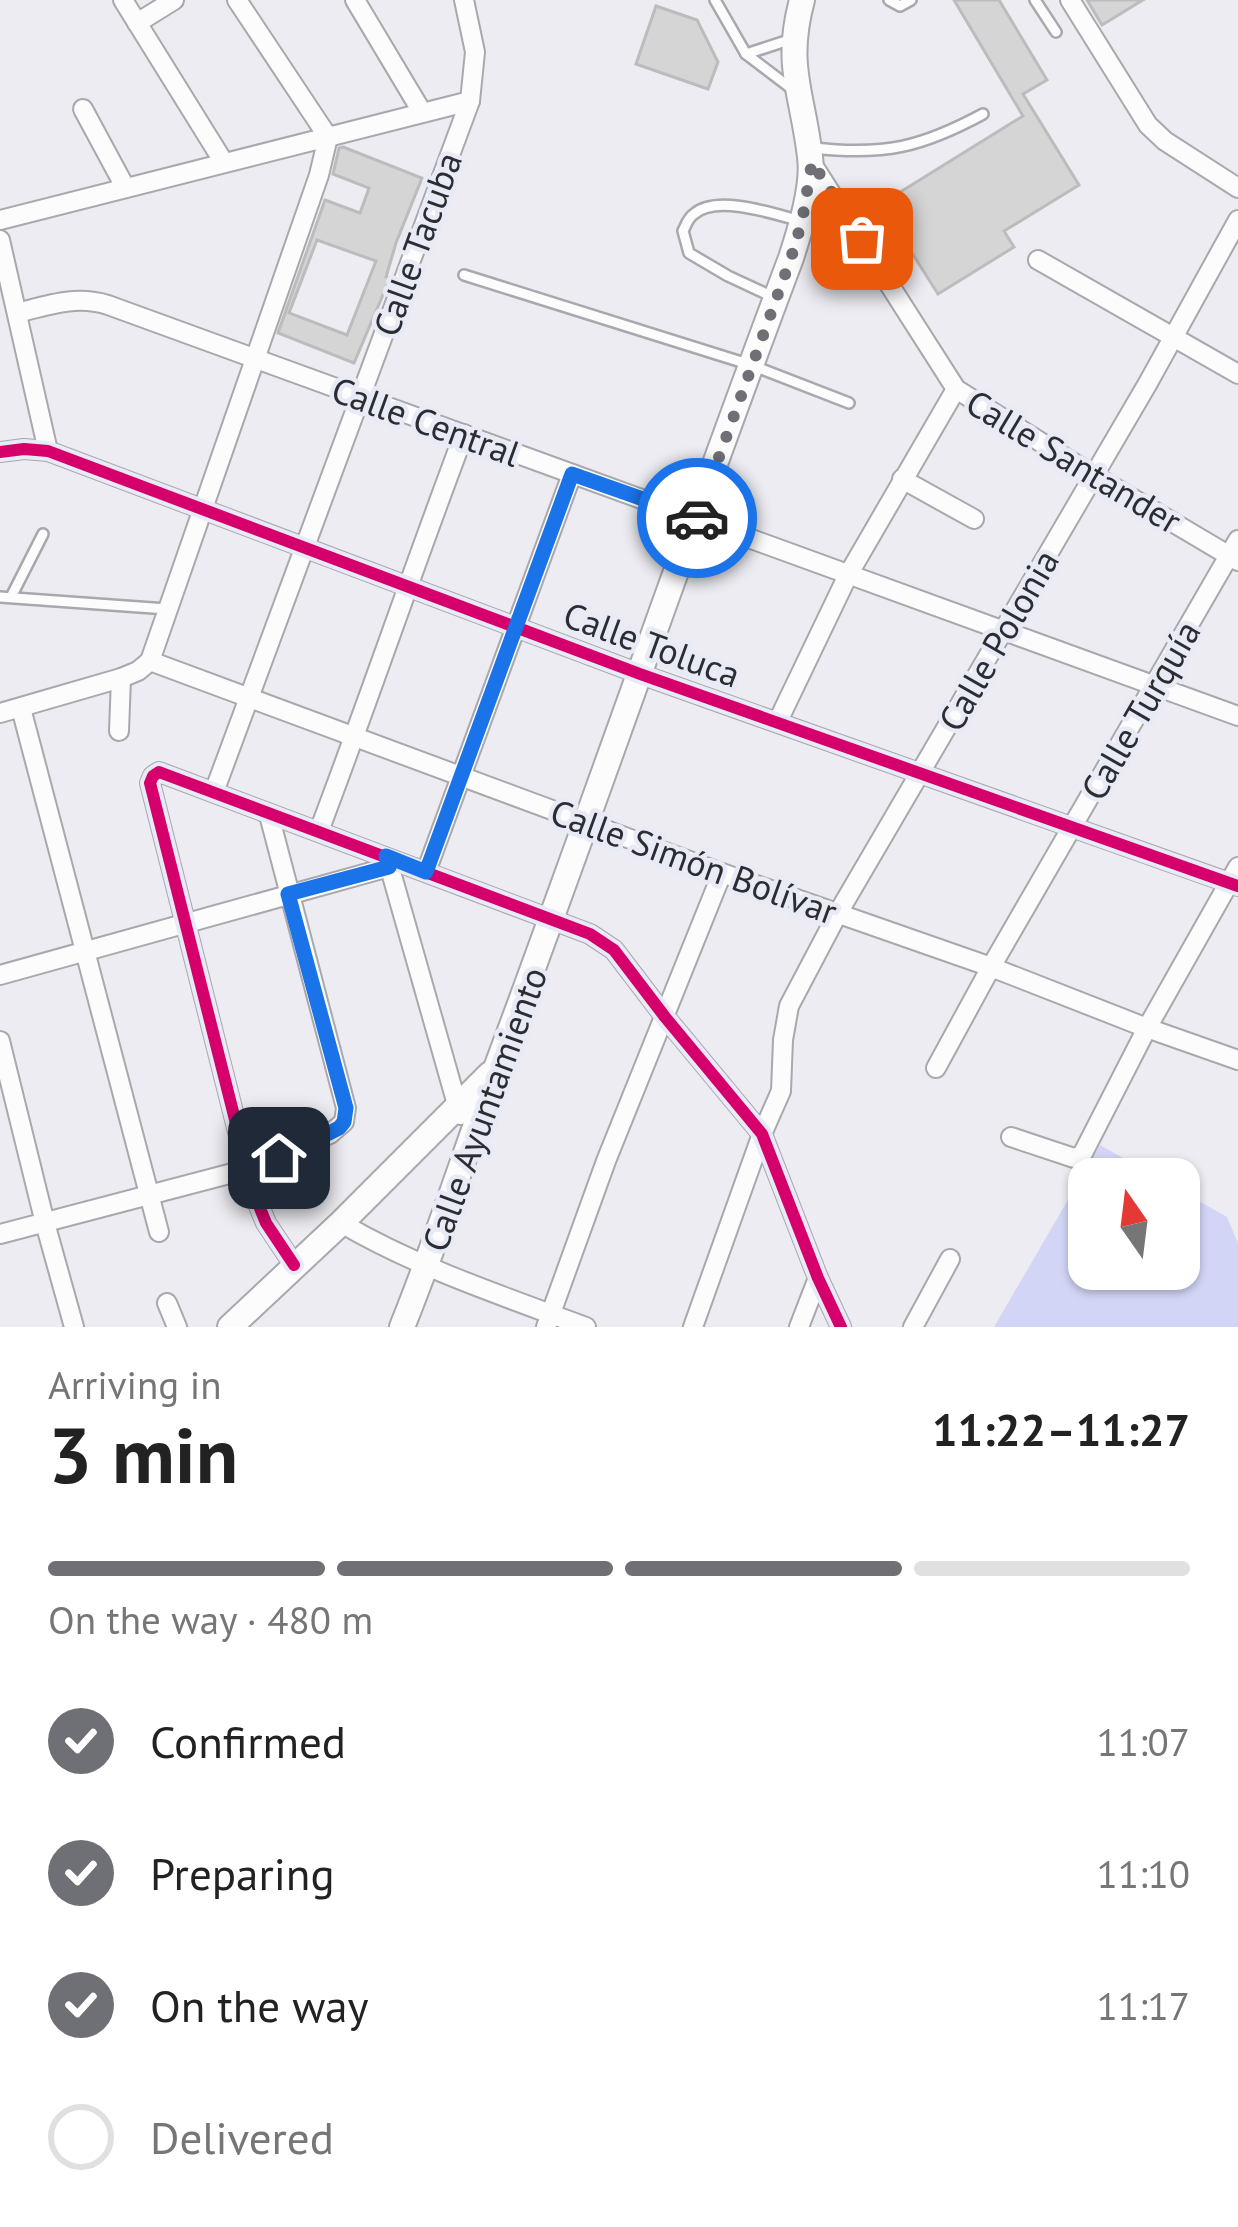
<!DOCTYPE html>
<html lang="en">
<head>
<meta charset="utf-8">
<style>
  body { margin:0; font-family:"PT Sans",sans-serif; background:#f2f2f2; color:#222; height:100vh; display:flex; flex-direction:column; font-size:45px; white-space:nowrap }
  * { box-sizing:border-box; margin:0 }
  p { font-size:39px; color:#767676 }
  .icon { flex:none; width:66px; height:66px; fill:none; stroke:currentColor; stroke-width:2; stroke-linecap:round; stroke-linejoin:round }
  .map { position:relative; height:1327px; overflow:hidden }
  .details { display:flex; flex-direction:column; background:#fff; flex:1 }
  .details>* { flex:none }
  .needle { width:78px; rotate:346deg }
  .tools { position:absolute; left:1068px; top:1158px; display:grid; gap:24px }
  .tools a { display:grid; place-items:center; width:132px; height:132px; border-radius:24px; background:#fff; box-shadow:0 3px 9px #0004; font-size:60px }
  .pin { position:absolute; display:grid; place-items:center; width:102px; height:102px; color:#fff; margin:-51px; border-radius:24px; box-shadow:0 6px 18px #0006 }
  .courier { position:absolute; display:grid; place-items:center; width:120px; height:120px; margin:-60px; border:9px solid #1a73e8; border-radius:50%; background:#fff; color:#222; box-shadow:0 3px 15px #0007 }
  .overview em { font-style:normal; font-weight:800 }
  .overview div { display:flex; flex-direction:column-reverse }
  .overview { display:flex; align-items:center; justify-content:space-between; height:204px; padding:0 48px }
  h1 { font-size:78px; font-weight:800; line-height:90px }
  .bar { display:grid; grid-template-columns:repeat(4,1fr); gap:18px 12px; align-content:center; height:144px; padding:0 48px }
  .bar i { height:15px; border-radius:9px; background:#e0e0e0 }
  .bar .on { background:#6f7075 }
  .bar p { grid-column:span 4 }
  ol { padding:0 48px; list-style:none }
  li { display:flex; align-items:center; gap:36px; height:132px }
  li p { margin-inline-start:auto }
  li .icon { padding:12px; border-radius:50%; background:#6f7075; color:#fff; stroke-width:4 }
  li:last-child { color:#767676 }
  li i { width:66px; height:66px; border:6px solid #e0e0e0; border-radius:50% }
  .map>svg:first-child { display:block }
  .green { fill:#d2d5f6 }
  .building { fill:#d5d5d6; stroke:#bcbcbc; stroke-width:3; fill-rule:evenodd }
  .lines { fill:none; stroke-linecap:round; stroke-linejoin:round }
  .lane-casing { stroke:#a8a8ad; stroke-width:14 }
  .street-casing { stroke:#a8a8ad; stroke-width:22 }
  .secondary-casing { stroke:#a8a8ad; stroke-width:28 }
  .lane { stroke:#fcfcfd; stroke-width:9 }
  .street { stroke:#fcfcfd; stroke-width:18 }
  .secondary { stroke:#fcfcfd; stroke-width:24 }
  .cycleway-casing { stroke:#e8eaf6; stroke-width:20 }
  .cycleway { stroke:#d6006c; stroke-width:12 }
  .done { stroke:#6f7075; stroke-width:12; stroke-dasharray:0 21.6 }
  .route { stroke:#1a73e8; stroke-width:15 }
  .labels { text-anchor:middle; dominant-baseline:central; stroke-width:9; stroke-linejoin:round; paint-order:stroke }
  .street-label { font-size:36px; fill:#2c2d31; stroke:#e8eaf6 }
</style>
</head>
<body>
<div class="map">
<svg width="1238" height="1327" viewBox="0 0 1238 1327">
  <rect width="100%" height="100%" fill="#ececf2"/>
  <polygon class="green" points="1100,1145 1160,1179 1089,1179 1089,1269 1179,1269 1179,1190 1227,1217 1238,1243 1238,1327 994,1327"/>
  <g class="building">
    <polygon points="954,0 999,0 1047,80 1023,94 1079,185 1004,231 1014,247 938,294 881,204 1023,116"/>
    <polygon points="1087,0 1143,0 1102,25"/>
    <polygon points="656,6 697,20 718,62 708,89 636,64"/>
    <path d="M343,147L422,178L396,243L386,277L390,278L354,363L278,333L325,200L360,213L369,188L333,174L339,148ZM317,240L376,261L347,335L289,313Z"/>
  </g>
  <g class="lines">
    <defs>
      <g id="lane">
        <polyline points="715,0 746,54 792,89"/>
        <polyline points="889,0 900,6 911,0"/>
        <polyline points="1035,0 1056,32"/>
        <polyline points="746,54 792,39"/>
        <path d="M814,148C884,156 922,147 983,114"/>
        <polyline points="464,275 751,365 849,403"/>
        <path d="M771,296L728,276L689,253L683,231C686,225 688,218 694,214C717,194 774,214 801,221"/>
        <polyline points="0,597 167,609"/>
        <polyline points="11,597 43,534"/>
      </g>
      <g id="street">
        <polyline points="123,0 223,161"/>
        <polyline points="355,0 422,112"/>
        <polyline points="1070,0 1148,125 1165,141 1238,188"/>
        <polyline points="137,23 174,0"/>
        <polyline points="83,109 125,187"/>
        <polyline points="811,162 956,389 1093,475 1238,561"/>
        <polyline points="0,220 470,101"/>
        <polyline points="0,240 48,451"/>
        <polyline points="1038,260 1238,374"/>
        <path d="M17,313C49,305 76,295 108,305L1238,716"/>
        <polyline points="0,452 24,449 48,451 640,674 1238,886"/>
        <polyline points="902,479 974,519"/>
        <polyline points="150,661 722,873 991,967 1147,1028 1238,1060"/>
        <polyline points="150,661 319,175 328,137 237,0"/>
        <polyline points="21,708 159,1232"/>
        <polyline points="0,713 121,678 138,671 150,661"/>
        <polyline points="778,721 848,575 956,389"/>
        <polyline points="119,731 121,678"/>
        <polyline points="214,792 470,101 475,52 464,0"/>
        <path d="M319,831C369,699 414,566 464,434"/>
        <polyline points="387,858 460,1115"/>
        <polyline points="426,872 572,474"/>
        <polyline points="0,975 389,867"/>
        <polyline points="0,1041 45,1223 74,1327"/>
        <polyline points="936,1068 991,967 1238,540"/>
        <polyline points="1011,1137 1074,1158 1082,1155 1147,1028 1238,867"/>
        <path d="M341,1223C418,1268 503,1296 586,1327"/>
        <polyline points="0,1234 248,1169 330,1134 344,1122 346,1108 269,815"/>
        <polyline points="294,1265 266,1223 253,1191 150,783 153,776 159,772 590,934 614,950 665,1017 762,1134 818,1278 841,1327"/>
        <polyline points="167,1303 177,1327"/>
        <polyline points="546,1327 606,1161 722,873"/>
        <polyline points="693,1327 762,1134 781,1091 783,1040 789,1006 838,913 1148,383 1238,220"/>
        <polyline points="799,1327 818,1278"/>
        <polyline points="913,1327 950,1259"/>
      </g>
      <g id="secondary">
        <polyline points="230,1327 341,1223 490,1074"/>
        <path d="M402,1327C436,1243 464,1156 495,1071C596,801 689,528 791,258C800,230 814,186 810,157C803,94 784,67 802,0"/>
      </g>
    </defs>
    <use href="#lane" class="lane-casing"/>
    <use href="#street" class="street-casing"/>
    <use href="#secondary" class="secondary-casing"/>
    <use href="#lane" class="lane"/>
    <use href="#street" class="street"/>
    <use href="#secondary" class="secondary"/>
    <defs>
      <g id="cycleway">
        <polyline points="0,452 24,449 48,451 640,674 1238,886"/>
        <polyline points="294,1265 266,1223 253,1191 150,783 153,776 159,772 590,934 614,950 665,1017 762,1134 818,1278 841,1327"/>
      </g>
    </defs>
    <use href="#cycleway" class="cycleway-casing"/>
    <use href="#cycleway" class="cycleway"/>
  </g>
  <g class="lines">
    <polyline class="done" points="697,518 791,258 802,221 812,162 862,239"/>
    <polyline class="route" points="279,1158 339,1128 344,1122 346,1108 288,894 389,867 386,856 426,872 572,474 697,518"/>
  </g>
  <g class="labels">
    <g class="street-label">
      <text transform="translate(417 244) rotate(-70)">Calle Tacuba</text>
      <text transform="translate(426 421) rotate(20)">Calle Central</text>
      <text transform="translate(1074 461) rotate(31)">Calle Santander</text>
      <text transform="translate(998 640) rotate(-60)">Calle Polonia</text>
      <text transform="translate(652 644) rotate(20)">Calle Toluca</text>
      <text transform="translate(1140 710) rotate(-60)">Calle Turquía</text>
      <text transform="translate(694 861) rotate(20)">Calle Simón Bolívar</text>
      <text transform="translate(484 1109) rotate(-70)">Calle Ayuntamiento</text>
    </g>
  </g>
</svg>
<div class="tools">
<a><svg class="needle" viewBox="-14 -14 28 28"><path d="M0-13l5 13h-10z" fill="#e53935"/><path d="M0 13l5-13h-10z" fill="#767676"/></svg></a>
</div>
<div class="pin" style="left:862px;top:239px;background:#ea580c"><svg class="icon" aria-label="bag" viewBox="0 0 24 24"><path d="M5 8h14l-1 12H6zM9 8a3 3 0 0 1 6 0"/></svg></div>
<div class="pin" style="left:279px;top:1158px;background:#1f2937"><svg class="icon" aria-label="home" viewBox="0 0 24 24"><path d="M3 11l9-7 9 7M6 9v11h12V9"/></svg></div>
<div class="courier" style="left:697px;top:518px"><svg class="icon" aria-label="car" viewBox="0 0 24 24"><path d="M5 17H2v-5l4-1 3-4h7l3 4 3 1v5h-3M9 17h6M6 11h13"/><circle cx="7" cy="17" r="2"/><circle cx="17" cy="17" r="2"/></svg></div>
</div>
<section class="details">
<div class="overview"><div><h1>3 min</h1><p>Arriving in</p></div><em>11:22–11:27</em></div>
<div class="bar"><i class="on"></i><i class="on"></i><i class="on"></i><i></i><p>On the way · 480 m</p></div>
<ol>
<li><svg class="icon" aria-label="check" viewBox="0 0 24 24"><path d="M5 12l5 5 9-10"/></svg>Confirmed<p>11:07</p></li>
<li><svg class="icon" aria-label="check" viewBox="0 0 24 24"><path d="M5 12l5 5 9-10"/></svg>Preparing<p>11:10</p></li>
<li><svg class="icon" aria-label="check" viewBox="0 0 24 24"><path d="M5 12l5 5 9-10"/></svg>On the way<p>11:17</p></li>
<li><i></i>Delivered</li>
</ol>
</section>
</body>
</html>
